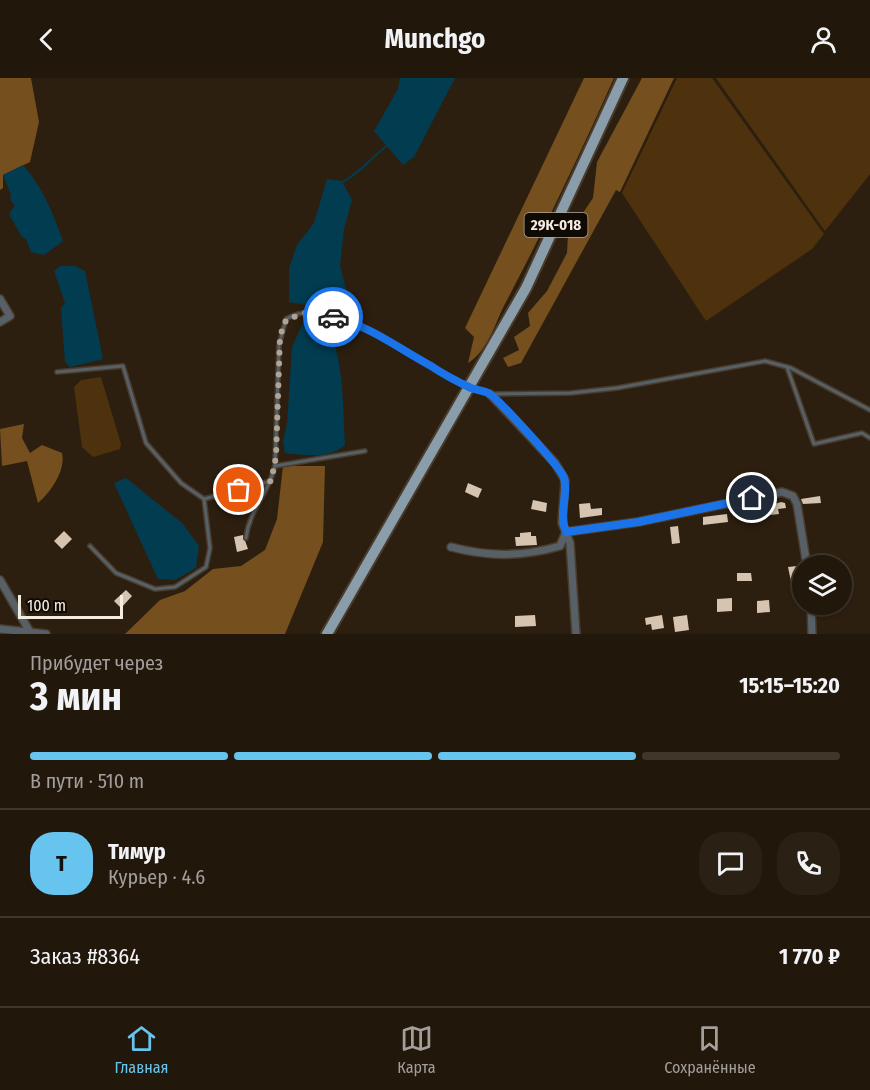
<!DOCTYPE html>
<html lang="ru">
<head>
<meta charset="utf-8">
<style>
  body { margin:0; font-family:"Fira Sans Condensed",sans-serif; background:#2a2014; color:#f1f3f6; height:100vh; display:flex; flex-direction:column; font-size:22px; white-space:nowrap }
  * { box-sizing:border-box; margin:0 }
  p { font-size:20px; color:#a29f9d }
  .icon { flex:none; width:33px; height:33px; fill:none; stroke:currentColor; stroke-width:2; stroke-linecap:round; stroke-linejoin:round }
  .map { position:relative; height:556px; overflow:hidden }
  .side { display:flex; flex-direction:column; background:#22170b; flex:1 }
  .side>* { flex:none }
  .buttons { position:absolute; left:792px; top:477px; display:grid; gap:12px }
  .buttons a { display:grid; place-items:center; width:60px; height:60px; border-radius:50%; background:#22170b; box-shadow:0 2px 4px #0004,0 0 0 2px #3f362c; font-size:30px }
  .scale { position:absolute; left:18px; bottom:15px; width:105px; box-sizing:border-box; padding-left:6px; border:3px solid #f5ece1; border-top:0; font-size:16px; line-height:21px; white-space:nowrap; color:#f5ece1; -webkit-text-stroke:4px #100a05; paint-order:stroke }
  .pin { position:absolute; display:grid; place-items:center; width:51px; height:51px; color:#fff; margin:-26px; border:3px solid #fff; border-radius:50%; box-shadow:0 2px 6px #0007 }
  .courier { position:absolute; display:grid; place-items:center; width:60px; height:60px; margin:-30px; border:4px solid #1a73e8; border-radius:50%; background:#fff; color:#222; box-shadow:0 2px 8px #0007 }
  .overview em { font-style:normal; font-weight:700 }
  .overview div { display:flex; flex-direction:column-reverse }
  .overview { display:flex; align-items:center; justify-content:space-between; height:102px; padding:0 30px }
  h1 { font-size:39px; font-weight:700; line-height:45px }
  .bar { display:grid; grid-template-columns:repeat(4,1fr); gap:9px 6px; align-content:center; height:72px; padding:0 30px }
  .bar i { height:8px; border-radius:4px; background:#3f362c }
  .bar .selected { background:#67c4ef }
  .bar p { grid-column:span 4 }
  .line { display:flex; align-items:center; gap:15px; padding:0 30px; border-top:2px solid #3f362c }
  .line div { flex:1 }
  .round { display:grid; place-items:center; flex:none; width:63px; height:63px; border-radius:24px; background:#2a2014 }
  header { display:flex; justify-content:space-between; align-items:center; height:78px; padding:0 30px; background:#22170b; font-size:27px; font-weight:700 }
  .tab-bar { display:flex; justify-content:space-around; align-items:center; height:84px; border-top:2px solid #3f362c; background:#22170b; font-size:16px; color:#a29f9d }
  .tab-bar a { display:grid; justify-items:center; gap:3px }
  .tab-bar .selected { color:#67c4ef }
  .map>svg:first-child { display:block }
  .green { fill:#4e320d }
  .forest { fill:#754f1e }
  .water { fill:#023c51 }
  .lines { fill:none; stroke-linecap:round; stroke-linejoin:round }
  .stream { stroke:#023c51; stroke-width:2 }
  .building { fill:#d7c4b0 }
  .service-casing { stroke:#493c2c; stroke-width:6 }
  .minor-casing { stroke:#493c2c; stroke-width:10 }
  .primary-casing { stroke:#493c2c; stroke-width:14 }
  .service { stroke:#566066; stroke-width:3 }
  .minor { stroke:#566066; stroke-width:7 }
  .primary { stroke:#899eaa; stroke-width:10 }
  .done { stroke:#afa498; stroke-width:6; stroke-dasharray:0 10.8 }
  .route { stroke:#1a73e8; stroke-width:8 }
  .labels { text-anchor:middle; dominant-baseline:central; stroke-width:6; stroke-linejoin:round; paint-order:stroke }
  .shield { fill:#100a05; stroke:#b0a89f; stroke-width:1.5 }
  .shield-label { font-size:15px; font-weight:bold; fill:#f5ece1 }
</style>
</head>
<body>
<header><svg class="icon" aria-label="back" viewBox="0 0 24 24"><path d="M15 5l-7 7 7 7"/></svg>Munchgo<svg class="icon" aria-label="person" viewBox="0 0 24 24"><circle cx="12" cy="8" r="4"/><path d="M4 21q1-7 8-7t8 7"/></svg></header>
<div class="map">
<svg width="870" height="556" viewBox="0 0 870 556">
  <rect width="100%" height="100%" fill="#2d1f0f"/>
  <g class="green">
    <polygon points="677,0 712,0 824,156 812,171 706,243 622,115"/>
    <polygon points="716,0 870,0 870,96 825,153"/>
    <polygon points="101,299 121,366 120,371 93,379 82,369 74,309 81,302"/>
  </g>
  <g class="forest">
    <polygon points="0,0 31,0 39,44 30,84 3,97 3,110 0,112"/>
    <path d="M584,0H614C580,76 545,150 506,224C495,244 489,272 468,285L474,259L465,250Z"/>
    <polygon points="642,0 674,0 620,114 616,112 521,285 508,289 503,280 519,272 514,259 530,248 528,235 547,213 567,175 568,157 593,120 597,84"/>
    <path d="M24,346L22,360L30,375L42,367L62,375C66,392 51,414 38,425L27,383L2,388L0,351Z"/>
    <polygon points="283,388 325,388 323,464 285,556 125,556 160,522 185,513 213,491 241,488 265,472 277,441"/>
  </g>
  <g class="water">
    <polygon points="400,0 455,0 414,79 403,87 374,53 398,11"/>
    <path d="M23,87C43,110 53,135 63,163L44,177L31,174L26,161L22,159L9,136L15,127L10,122L11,117L3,97Z"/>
    <polygon points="327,101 342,103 352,122 344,151 340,188 346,211 341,233 289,224 289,190 297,167 314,145"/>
    <polygon points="60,188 75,188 85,193 103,281 70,289 65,284 61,230 65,225 54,193"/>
    <path d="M303,245L329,250C344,286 343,329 345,367C329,381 305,377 285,375L283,363L287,346L292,269Z"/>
    <polygon points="126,400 182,445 199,468 196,490 175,502 158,501 114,405"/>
  </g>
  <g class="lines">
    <path class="stream" d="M341,105C363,93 368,82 387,68"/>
  </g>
  <g class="building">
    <polygon points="468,405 482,411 478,420 465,414"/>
    <polygon points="820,418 821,425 803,426 801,421"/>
    <polygon points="533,422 547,425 546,434 531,431"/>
    <polygon points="781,424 785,425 786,430 778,431 779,436 770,437 768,428"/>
    <polygon points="590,425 591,431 602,430 602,437 580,440 579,426"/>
    <polygon points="727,436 728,444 703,447 703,439"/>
    <polygon points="678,448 680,465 672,466 670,449"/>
    <polygon points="64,453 72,461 62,471 54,463"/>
    <polygon points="531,454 531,458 536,458 537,467 516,468 515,459 520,459 520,455"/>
    <polygon points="243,457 248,471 237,474 234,459"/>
    <polygon points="797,488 802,509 793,513 788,489"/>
    <polygon points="737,495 751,495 752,503 737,503"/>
    <polygon points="126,512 132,518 121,530 114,523"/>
    <polygon points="732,520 732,533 717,534 717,521"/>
    <polygon points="769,522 770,534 757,535 757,523"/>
    <polygon points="535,537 536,548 515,549 515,538"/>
    <polygon points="662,537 664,550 652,552 651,546 646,547 645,540"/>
    <polygon points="687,537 689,552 675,554 673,539"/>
  </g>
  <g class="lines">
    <defs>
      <g id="service">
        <polyline points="787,289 814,366 862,355 870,360"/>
        <polyline points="57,294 123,288 146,365 181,405 204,421"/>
        <polyline points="473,310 490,316 571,315 617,310 765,283 791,290 870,332"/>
        <path d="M365,373L275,388L279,267L286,241C329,216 394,267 430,288C442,295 455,300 467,308"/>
        <path d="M246,460C249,432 269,415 275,388"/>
        <polyline points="90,468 116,495 155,511 175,509 206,489 210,470 204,421 271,403"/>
      </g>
      <g id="minor">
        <polyline points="0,221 10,238 0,244"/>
        <polyline points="490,316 555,385 565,402 562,445 570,465 576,556"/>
        <path d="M451,469C489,479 522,479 560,468L566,454L638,444L782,414L793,418L797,426L807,488"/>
        <polyline points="0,502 30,554"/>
        <polyline points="811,526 812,556"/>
        <polyline points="0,551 46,556"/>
      </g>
      <polyline id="primary" points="327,556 526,210 623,0"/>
    </defs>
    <use href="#service" class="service-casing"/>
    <use href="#minor" class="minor-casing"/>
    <use href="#primary" class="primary-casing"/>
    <use href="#service" class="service"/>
    <use href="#minor" class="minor"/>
    <use href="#primary" class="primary"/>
  </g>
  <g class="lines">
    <polyline class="done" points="239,412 271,403 276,379 280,258 286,242 304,235 333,239"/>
    <path class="route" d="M333,239C372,249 396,269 431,288C443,296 458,304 471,310C477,312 483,313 488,315C498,320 562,391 564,400C569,417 558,434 566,454L638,444L752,420"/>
  </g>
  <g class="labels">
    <rect class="shield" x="524.5" y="135" width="63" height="24" rx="4.5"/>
    <g class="shield-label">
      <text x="556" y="147">29К-018</text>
    </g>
  </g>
</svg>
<div class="buttons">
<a><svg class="icon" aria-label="layers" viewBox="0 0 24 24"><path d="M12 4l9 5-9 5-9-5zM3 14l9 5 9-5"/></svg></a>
</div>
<div class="scale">100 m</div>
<div class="pin" style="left:239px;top:412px;background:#ea580c"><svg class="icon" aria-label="bag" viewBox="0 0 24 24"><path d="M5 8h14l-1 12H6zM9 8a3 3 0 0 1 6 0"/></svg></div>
<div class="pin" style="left:752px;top:420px;background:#1f2937"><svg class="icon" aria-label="home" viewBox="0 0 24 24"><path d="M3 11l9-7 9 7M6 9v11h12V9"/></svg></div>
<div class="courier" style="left:333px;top:239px"><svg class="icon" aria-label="car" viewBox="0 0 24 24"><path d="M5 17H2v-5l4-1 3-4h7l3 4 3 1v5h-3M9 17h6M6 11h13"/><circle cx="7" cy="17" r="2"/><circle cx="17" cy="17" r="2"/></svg></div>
</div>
<section class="side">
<div class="overview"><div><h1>3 мин</h1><p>Прибудет через</p></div><em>15:15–15:20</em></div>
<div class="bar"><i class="selected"></i><i class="selected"></i><i class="selected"></i><i></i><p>В пути · 510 m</p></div>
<div class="line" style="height:108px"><b class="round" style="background:#67c4ef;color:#111">Т</b><div><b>Тимур</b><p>Курьер · 4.6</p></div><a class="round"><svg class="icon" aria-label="chat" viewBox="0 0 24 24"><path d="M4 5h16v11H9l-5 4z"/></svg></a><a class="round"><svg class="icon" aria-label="phone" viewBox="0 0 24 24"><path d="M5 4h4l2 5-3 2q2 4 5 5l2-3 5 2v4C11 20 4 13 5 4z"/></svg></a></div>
<div class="line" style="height:78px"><div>Заказ #8364</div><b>1 770 ₽</b></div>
</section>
<nav class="tab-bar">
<a class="selected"><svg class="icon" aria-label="home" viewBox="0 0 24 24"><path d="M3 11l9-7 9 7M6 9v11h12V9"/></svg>Главная</a>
<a><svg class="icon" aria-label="map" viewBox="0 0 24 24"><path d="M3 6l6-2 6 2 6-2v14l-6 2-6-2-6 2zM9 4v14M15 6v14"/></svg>Карта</a>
<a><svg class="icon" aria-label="saved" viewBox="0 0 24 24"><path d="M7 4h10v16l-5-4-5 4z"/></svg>Сохранённые</a>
</nav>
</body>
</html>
